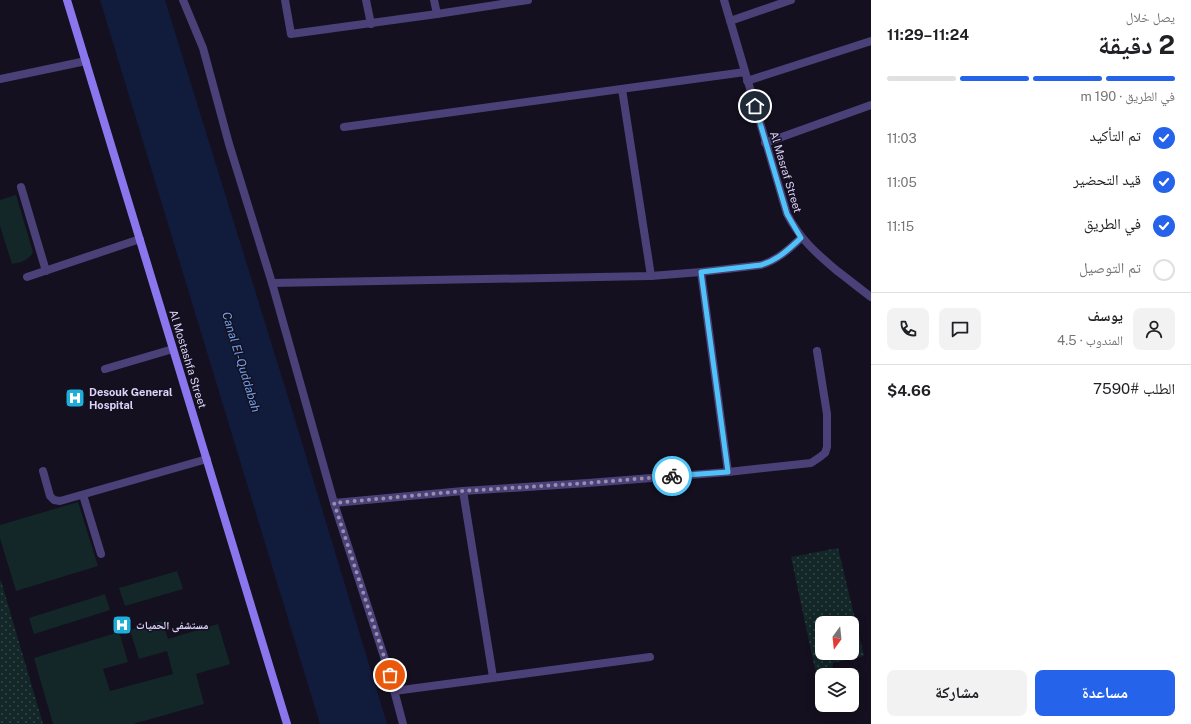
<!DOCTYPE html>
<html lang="ar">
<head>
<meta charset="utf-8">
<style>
  body { margin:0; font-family:"Public Sans","Noto Naskh Arabic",sans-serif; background:#f2f2f2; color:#202124; direction:rtl; height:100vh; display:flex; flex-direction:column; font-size:15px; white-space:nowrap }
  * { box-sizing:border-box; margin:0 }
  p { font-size:13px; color:#757577 }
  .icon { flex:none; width:22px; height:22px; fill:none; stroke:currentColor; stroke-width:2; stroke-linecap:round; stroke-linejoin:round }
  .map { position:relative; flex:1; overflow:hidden; direction:ltr }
  .details { display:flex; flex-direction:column; background:#fff; width:320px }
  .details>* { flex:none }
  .needle { width:26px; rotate:195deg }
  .controls { position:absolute; left:815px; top:616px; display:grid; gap:8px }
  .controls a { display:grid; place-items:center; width:44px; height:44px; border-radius:8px; background:#fff; box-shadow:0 2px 10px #0003; font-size:20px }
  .pin { position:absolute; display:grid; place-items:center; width:34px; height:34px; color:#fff; margin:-17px; border:2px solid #fff; border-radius:50%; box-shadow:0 1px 4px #0007 }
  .courier { position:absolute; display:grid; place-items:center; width:40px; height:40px; margin:-20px; border:3px solid #4fc3f7; border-radius:50%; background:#fff; color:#222; box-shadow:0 1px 5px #0007 }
  .head em { font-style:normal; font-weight:700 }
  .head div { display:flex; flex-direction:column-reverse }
  .head { display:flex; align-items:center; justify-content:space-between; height:68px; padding:0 16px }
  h1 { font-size:26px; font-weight:700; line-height:30px }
  .bar { display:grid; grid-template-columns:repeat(4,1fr); gap:6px 4px; align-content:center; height:48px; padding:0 16px }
  .bar i { height:5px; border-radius:3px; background:#e0e0e0 }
  .bar .selected { background:#2563eb }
  .bar p { grid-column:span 4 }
  .line { display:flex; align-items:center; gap:10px; padding:0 16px; border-top:1px solid #e0e0e0 }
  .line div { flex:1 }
  .round { display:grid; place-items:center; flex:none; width:42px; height:42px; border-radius:8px; background:#f2f2f2 }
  ol { padding:0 16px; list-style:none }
  li { display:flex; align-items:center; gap:12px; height:44px }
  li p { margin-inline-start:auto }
  li .icon { padding:4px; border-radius:50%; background:#2563eb; color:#fff; stroke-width:4 }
  li:last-child { color:#757577 }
  li i { width:22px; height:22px; border:2px solid #e0e0e0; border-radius:50% }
  .action { display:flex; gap:8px; margin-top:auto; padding:8px 16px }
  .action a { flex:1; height:46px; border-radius:8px; background:#2563eb; color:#fff; font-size:16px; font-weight:700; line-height:46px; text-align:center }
  .action a+a { background:#f2f2f2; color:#202124 }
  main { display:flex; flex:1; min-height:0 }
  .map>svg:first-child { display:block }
  .grass { fill:url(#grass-dots); fill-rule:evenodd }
  .garden { fill:#132628 }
  .water { fill:#111c3c }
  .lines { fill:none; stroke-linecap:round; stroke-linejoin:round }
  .lane { stroke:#4a4178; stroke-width:8 }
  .street { stroke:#4a4178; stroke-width:8 }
  .secondary { stroke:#8a77ed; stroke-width:8 }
  .done { stroke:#978fad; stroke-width:4; stroke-dasharray:0 7.2 }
  .route { stroke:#4fc3f7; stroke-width:5 }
  .labels { text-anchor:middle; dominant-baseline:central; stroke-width:3; stroke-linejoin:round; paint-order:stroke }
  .street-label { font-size:11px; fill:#ddd3f9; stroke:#14101f }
  .poi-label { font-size:11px; font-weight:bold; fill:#ddd3f9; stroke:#14101f; text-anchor:start }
  .water-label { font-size:12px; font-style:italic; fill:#6fa0eb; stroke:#14101f }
</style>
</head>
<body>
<main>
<section class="details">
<div class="head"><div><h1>2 دقيقة</h1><p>يصل خلال</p></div><em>11:24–11:29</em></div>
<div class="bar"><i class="selected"></i><i class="selected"></i><i class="selected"></i><i></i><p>في الطريق · 190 m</p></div>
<ol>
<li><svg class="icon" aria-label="check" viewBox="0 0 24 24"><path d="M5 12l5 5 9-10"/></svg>تم التأكيد<p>11:03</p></li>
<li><svg class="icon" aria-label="check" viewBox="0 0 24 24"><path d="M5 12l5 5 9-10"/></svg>قيد التحضير<p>11:05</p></li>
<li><svg class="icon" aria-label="check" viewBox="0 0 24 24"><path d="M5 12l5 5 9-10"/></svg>في الطريق<p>11:15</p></li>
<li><i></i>تم التوصيل</li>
</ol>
<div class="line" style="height:72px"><a class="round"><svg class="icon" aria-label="person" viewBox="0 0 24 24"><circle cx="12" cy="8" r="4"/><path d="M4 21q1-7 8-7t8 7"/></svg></a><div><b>يوسف</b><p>المندوب · 4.5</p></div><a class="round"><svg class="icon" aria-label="chat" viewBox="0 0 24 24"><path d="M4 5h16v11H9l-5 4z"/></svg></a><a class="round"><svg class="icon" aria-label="phone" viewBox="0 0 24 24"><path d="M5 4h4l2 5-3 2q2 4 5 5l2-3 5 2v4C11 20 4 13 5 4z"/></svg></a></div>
<div class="line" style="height:52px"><div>الطلب #7590</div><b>$4.66</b></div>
<div class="action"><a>مساعدة</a><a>مشاركة</a></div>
</section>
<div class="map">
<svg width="871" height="724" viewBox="0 0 871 724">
  <defs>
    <pattern id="grass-dots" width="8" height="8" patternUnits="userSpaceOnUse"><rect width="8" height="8" fill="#132628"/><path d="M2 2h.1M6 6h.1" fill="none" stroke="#354548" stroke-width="1.8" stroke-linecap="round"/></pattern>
  </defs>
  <rect width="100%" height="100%" fill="#14101f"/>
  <g class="grass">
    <path d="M838,548L864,656L833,663L832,672L823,674L815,669L791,557ZM822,623H852V653H822Z"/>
    <polygon points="0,581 1,581 43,724 0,724"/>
  </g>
  <g class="garden">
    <path d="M16,195L33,252C28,261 22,262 12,264L0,226V200Z"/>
    <polygon points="78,502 98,566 16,591 0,538 0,525"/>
    <polygon points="177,571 183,589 125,606 119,588"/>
    <polygon points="105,594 110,610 34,634 29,618"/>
    <polygon points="162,621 168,639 218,624 230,664 196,674 204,704 133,724 53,724 34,658 119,632 128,662 103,669 110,691 173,674 167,651 139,659 130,630"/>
  </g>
  <polygon class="water" points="100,0 165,0 293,413 387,724 320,724"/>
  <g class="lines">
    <g class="lane">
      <polyline points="21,187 46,271"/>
      <polyline points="27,277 140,239"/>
      <polyline points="105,369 173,349"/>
      <polyline points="43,471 50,496 54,500 60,501 207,459"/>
      <polyline points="83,495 101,554"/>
    </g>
    <g class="street">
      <polyline points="183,0 203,48 229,144 272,283 334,503 390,675 403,724"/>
      <polyline points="285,0 291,34 437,14 528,0"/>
      <polyline points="366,0 371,24"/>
      <polyline points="434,0 437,14"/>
      <path d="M724,0L787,214C800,239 815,252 836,270C848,279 859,288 871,297"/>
      <polyline points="730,21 791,0"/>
      <polyline points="0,79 86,61"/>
      <polyline points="747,81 871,41"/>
      <polyline points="622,89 651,276"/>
      <polyline points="344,127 745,72"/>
      <polyline points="765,143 871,105"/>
      <polyline points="701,272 728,472"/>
      <path d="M272,283L651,276L701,272L761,265C778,260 789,249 801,238"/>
      <polyline points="463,491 493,677"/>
      <polyline points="334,503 463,491 588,483 728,472 811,463 820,457 825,453 827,447 827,414 817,351"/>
      <polyline points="394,691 650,657"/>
    </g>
    <polyline class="secondary" points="67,0 287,724"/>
  </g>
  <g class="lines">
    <polyline class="done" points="390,675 334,503 463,491 588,483 672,476"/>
    <path class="route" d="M672,476L728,472L701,272L761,265C778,260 789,249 801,238L787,214L755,106"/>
  </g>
  <defs>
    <symbol id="hospital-square" viewBox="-11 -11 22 22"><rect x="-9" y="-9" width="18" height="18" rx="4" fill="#1eaedb" stroke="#14101f"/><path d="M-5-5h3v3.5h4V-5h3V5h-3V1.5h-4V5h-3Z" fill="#fff"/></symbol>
  </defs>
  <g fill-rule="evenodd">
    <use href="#hospital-square" x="64" y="387" width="22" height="22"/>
    <use href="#hospital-square" x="111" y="614" width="22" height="22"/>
  </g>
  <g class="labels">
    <g class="street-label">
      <text transform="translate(786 172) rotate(73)">Al Masraf Street</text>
      <text transform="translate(188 359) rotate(73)">Al Mostashfa Street</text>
    </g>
    <g class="poi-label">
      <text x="89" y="392">Desouk General<tspan x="89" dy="13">Hospital</tspan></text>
      <text x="136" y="625">مستشفى الحميات</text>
    </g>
    <g class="water-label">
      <text transform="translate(241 362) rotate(73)">Canal El-Quddabah</text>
    </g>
  </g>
</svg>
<div class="controls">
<a><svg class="needle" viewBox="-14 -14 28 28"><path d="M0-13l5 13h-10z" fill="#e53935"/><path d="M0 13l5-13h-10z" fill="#757577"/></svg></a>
<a><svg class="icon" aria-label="layers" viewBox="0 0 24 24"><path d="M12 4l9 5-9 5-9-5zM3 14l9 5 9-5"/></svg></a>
</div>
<div class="pin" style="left:390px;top:675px;background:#ea580c"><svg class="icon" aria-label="bag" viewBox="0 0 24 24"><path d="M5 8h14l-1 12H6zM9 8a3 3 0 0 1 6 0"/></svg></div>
<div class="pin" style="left:755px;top:106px;background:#1f2937"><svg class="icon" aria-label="home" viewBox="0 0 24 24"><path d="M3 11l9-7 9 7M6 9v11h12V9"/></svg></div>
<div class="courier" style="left:672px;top:476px"><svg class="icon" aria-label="bike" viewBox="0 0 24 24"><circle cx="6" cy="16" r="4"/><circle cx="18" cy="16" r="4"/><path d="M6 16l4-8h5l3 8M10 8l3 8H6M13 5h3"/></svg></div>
</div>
</main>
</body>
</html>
